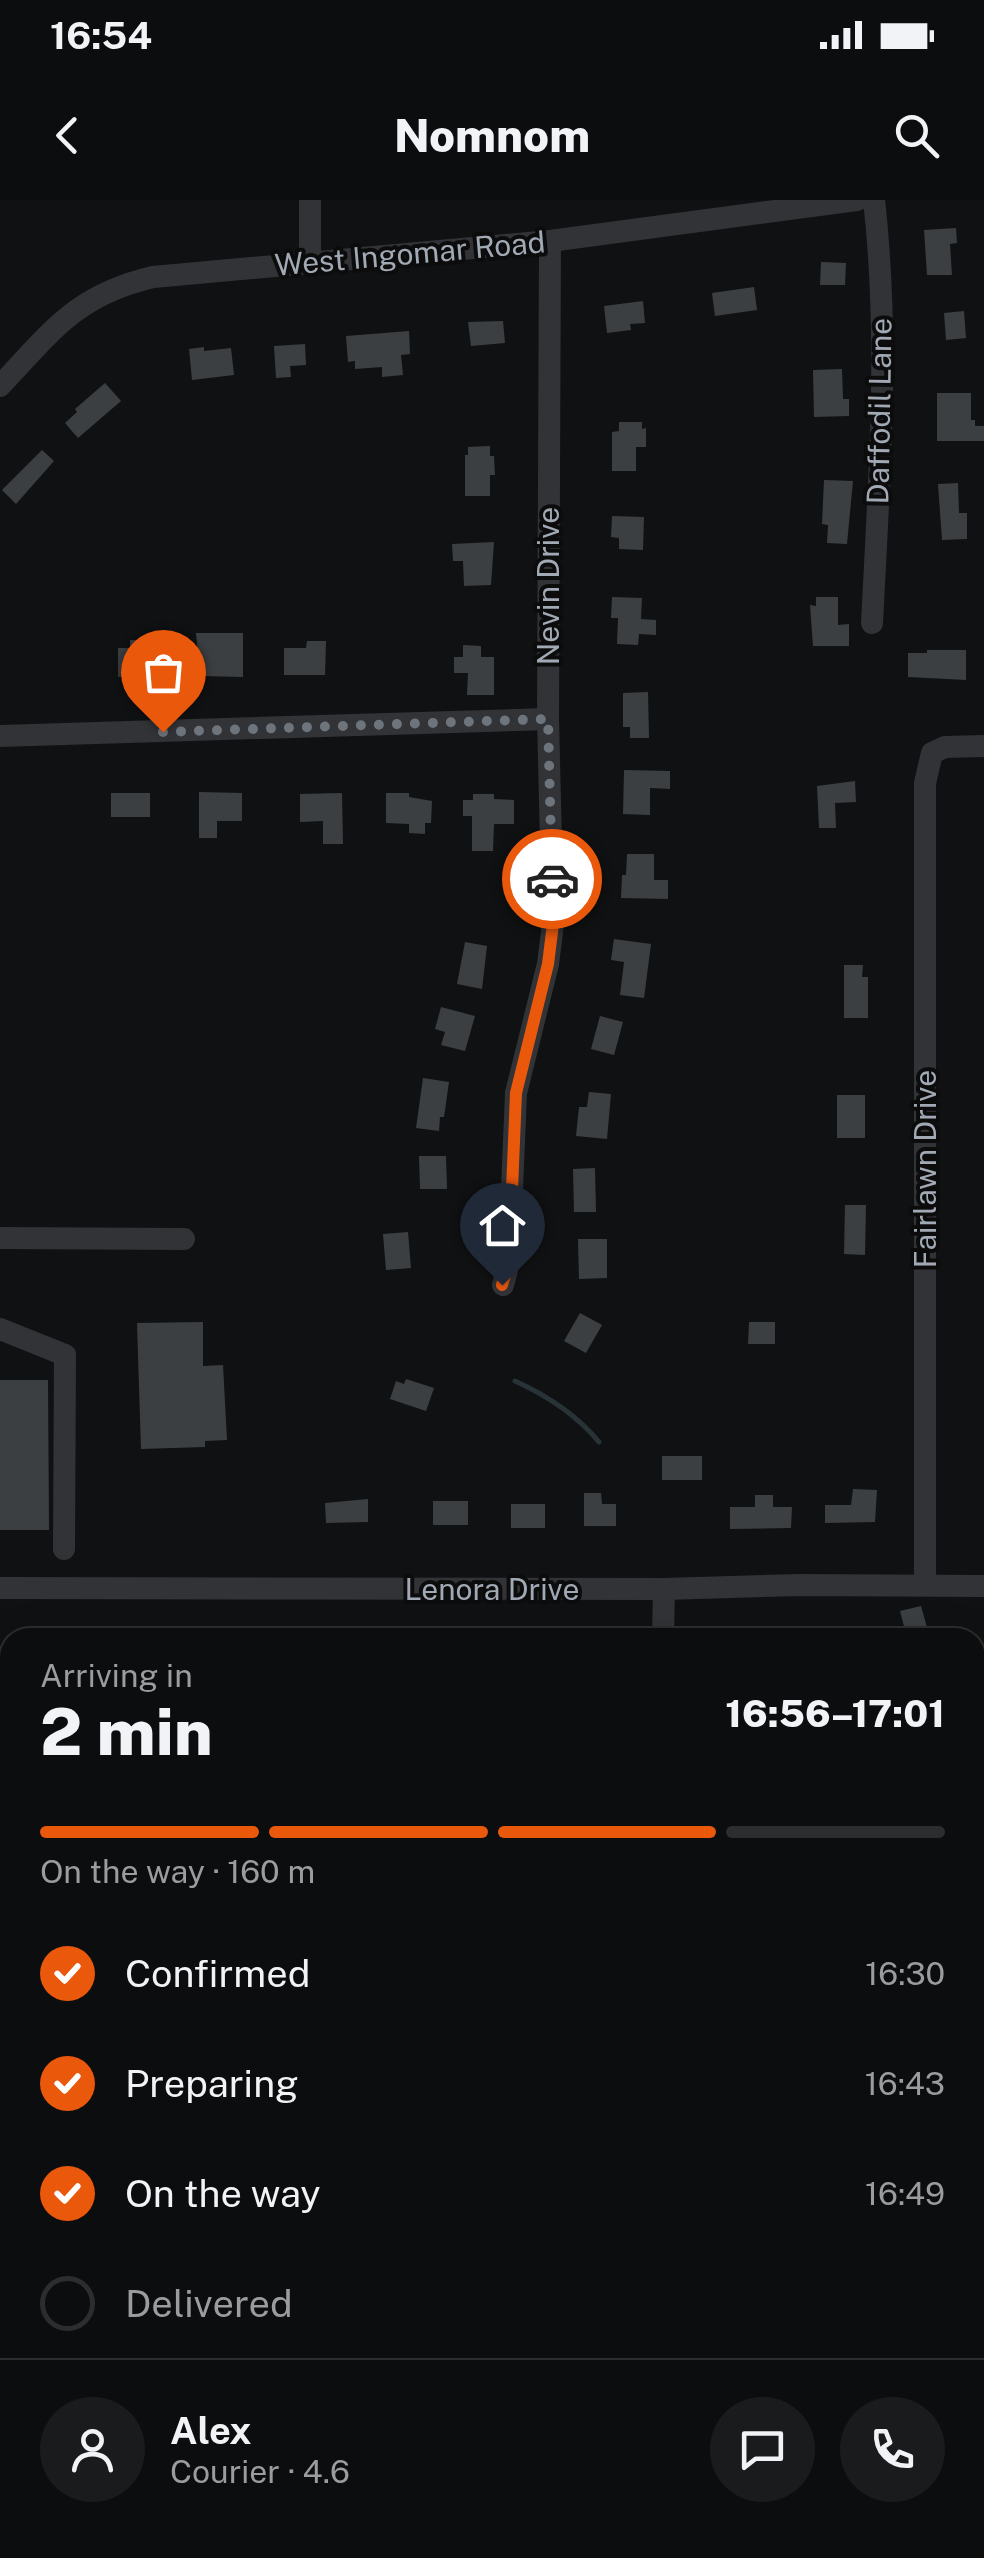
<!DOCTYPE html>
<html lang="en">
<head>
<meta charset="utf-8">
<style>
  body { margin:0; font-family:"Public Sans",sans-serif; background:#1a1b1c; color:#f1f3f6; height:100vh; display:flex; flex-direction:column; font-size:38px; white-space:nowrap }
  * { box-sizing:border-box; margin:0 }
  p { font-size:32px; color:#9a9c9e }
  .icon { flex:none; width:55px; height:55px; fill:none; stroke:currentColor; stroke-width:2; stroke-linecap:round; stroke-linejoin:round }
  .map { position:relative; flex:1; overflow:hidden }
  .sheet { position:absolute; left:0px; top:1428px; width:985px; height:932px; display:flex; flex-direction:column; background:#0c0d0e; border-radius:30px 30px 0 0; box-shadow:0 10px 40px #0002,0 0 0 2px #2c2d2e }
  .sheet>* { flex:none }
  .pin { position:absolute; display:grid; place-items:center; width:85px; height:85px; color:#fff; margin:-102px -42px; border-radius:50% 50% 50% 0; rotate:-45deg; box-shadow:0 0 10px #0007 }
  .pin .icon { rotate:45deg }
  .courier { position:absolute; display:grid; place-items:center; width:100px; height:100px; margin:-50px; border:8px solid #ea580c; border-radius:50%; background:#fff; color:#222; box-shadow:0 2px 12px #0007 }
  .summary em { font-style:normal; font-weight:800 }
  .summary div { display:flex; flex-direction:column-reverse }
  .summary { display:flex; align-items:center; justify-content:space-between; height:170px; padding:0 40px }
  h1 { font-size:65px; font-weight:800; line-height:75px }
  .bar { display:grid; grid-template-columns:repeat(4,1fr); gap:15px 10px; align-content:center; height:120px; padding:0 40px }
  .bar i { height:12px; border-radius:8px; background:#2c2d2e }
  .bar .on { background:#ea580c }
  .bar p { grid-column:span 4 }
  .line { display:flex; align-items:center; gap:25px; padding:0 40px; border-top:2px solid #2c2d2e }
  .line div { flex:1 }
  .round { display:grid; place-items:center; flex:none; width:105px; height:105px; border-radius:52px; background:#1a1b1c }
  ol { padding:0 40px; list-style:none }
  li { display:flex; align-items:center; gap:30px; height:110px }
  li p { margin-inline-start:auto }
  li .icon { padding:10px; border-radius:50%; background:#ea580c; color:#fff; stroke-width:4 }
  li:last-child { color:#9a9c9e }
  li i { width:55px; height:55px; border:5px solid #2c2d2e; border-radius:50% }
  .status { display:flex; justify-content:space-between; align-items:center; height:70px; padding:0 50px; background:#0c0d0e; direction:ltr }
  .status svg { height:28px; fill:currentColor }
  header { display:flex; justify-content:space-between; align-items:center; height:130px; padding:0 40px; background:#0c0d0e; font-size:45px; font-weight:800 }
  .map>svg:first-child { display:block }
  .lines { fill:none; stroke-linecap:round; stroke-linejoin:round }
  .stream { stroke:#283338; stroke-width:5 }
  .building { fill:#3c3f42 }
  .minor { stroke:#313337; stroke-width:22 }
  .done { stroke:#6e747b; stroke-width:10; stroke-dasharray:0 18 }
  .route { stroke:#ea580c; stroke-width:12 }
  .labels { text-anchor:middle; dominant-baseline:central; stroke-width:8; stroke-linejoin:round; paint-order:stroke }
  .street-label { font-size:30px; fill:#a1a9b4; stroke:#0c0c0d }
</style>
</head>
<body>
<div class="status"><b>16:54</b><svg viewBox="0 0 49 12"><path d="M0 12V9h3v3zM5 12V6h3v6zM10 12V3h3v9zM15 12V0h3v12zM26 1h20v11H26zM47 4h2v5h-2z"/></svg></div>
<header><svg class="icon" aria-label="back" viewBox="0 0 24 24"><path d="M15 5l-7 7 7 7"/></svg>Nomnom<svg class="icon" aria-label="search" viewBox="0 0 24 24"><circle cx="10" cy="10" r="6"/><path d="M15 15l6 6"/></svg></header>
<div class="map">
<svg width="984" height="2358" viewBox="0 0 984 2358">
  <rect width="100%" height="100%" fill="#101112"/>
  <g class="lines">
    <g class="stream">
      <path d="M515,1181C548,1196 576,1214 599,1242"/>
      <polyline points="975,1760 984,1772"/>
    </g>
  </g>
  <g class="building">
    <polygon points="956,28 957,43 950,44 952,75 927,75 924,30"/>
    <polygon points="821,62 846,63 845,85 820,85"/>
    <polygon points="754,87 757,110 715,116 712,93"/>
    <polygon points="643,101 645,123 630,124 631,130 607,133 604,106"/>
    <polygon points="964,111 966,138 946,140 944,113"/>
    <polygon points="503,121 505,143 471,146 468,122"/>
    <polygon points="409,131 410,154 401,155 403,175 382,177 382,167 355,169 355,161 348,162 346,136"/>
    <polygon points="305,144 306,165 290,166 291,177 276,178 274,146"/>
    <polygon points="204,147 204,151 231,148 234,175 192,180 189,149"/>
    <polygon points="842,169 843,199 849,199 849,216 814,217 813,170"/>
    <polygon points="105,183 121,201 78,238 65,223 77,212 75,209"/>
    <polygon points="937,193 971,193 971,220 975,220 975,226 984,226 984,241 937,241"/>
    <polygon points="619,222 642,222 642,229 646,228 646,247 636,247 636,271 612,271 612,232 619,231"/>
    <polygon points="490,246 490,256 494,256 495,275 490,275 490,296 465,296 465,255 468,255 468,247"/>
    <polygon points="42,250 54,261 16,304 2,290"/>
    <polygon points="824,280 853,281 847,344 827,343 828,325 822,324"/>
    <polygon points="958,283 959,313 967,313 967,339 942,340 938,284"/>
    <polygon points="612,316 644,317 643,350 619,349 619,338 611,337"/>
    <polygon points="494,342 491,385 464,386 463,361 453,361 452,344"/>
    <polygon points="612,397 642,398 641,419 656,420 656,435 639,434 638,445 617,444 618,418 611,418"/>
    <polygon points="816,397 838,397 838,425 849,424 849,446 813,446 810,405 816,406"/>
    <polygon points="196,433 243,433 243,477 200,476"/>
    <polygon points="130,440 146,440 146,448 159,448 158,473 118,477 118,448 130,448"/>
    <polygon points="307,441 326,441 325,475 284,475 284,448 306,448"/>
    <polygon points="463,445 481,446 481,457 494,457 494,495 467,495 468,473 454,473 454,457 463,457"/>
    <polygon points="927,450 966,450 966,480 908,477 908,453 927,453"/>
    <polygon points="648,492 649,538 630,538 630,527 623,527 623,493"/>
    <polygon points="624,570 670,571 670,589 650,588 650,615 623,614"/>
    <polygon points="855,581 856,602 835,603 836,628 819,628 817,586"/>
    <polygon points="199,592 242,593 242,621 217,621 217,638 199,638"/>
    <rect x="111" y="593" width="39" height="24"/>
    <polygon points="342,593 343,644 323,644 323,621 300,622 300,594"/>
    <polygon points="386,593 409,593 409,597 432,601 431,623 425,623 425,634 409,633 409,624 386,623"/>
    <polygon points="473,594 494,594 494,599 514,600 514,624 494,624 493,651 472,651 472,616 463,616 463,600 473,600"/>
    <polygon points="627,654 654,654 654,680 668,680 668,699 621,698 622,675 626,675"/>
    <polygon points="614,739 651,744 644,798 620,795 624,762 611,760"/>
    <polygon points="465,742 487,746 482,789 457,784"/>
    <polygon points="844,765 863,765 862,777 868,777 868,818 844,818"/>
    <polygon points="441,807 475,816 465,851 441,845 445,832 435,829"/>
    <polygon points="600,816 623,822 614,855 591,849"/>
    <polygon points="423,878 449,882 444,917 440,917 439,931 416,928"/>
    <polygon points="589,892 611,894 607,939 576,936 579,907 587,907"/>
    <rect x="837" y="895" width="28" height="43"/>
    <polygon points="419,956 446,956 447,989 420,989"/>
    <polygon points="595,968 596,1012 574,1012 573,969"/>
    <polygon points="845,1005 866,1005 865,1055 844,1054"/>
    <polygon points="408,1032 411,1068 386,1070 383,1034"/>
    <polygon points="578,1039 607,1039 607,1078 579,1079"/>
    <polygon points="580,1113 602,1125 586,1153 564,1141"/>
    <polygon points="203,1122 203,1166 223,1165 227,1240 205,1241 205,1247 141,1249 137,1123"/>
    <polygon points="749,1122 775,1122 775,1144 748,1144"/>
    <polygon points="406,1179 434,1188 426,1211 390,1199 396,1181 404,1184"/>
    <polygon points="0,1180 48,1180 49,1330 0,1330"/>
    <rect x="662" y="1256" width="40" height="24"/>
    <polygon points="853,1289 877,1290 875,1322 825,1323 825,1305 851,1305"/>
    <polygon points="584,1293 601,1293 602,1304 616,1304 616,1326 584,1326"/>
    <polygon points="755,1295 773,1295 773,1307 792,1307 791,1328 730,1329 730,1307 755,1307"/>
    <polygon points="368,1299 368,1322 326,1323 325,1303"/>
    <rect x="433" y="1301" width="35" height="24"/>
    <rect x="511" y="1304" width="34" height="24"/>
    <polygon points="921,1406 928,1431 922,1433 923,1438 907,1438 900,1411"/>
  </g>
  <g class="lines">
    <g class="minor">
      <polyline points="310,0 310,63"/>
      <path d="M0,186C52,131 76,95 153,77L550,41L857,0"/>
      <path d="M872,423C879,282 890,140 874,0"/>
      <polyline points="0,536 548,519"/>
      <polyline points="0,1038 184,1039"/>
      <polyline points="503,1085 509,1062 516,893 548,764 553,724 548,519 550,41"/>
      <polyline points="0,1129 65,1155 64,1349"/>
      <polyline points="925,1385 925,583 932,553 945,547 984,546"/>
      <polyline points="0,1388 664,1389 799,1385 984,1386"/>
      <polyline points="663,1438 664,1389"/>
      <polyline points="0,1569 10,1569"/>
      <polyline points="0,1590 10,1610"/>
      <polyline points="0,2110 10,2110"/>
      <polyline points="301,2350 304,2358"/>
    </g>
  </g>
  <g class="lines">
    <polyline class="done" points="163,532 548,519 552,679"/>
    <polyline class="route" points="502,1085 509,1062 516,893 548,764 553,724 552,679"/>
  </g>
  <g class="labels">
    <g class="street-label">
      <text transform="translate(410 53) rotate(-5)">West Ingomar Road</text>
      <text transform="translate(879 211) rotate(-89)">Daffodil Lane</text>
      <text transform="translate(548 386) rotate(-90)">Nevin Drive</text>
      <text transform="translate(925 969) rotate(-90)">Fairlawn Drive</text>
      <text x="492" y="1389">Lenora Drive</text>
    </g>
  </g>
</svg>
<div class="pin" style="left:163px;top:532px;background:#ea580c"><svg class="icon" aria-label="bag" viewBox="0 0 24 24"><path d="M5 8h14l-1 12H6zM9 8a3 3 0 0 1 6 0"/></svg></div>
<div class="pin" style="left:502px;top:1085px;background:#1f2937"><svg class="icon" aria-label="home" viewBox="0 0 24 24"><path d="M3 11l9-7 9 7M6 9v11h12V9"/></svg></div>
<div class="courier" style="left:552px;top:679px"><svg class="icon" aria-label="car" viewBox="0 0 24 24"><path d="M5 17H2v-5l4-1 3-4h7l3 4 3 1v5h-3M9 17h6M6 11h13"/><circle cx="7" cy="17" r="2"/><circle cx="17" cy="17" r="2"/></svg></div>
<section class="sheet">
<div class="summary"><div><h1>2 min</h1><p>Arriving in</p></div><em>16:56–17:01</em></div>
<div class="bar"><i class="on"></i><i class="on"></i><i class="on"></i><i></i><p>On the way · 160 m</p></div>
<ol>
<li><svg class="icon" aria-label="check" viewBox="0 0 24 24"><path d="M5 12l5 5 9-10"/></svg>Confirmed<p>16:30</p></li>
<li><svg class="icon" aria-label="check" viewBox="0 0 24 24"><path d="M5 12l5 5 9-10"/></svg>Preparing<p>16:43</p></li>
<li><svg class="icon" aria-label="check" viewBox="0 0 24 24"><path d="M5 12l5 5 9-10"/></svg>On the way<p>16:49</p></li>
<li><i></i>Delivered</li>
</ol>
<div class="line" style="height:180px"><a class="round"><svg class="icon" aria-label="person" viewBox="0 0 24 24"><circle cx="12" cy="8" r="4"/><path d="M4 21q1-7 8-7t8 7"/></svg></a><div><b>Alex</b><p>Courier · 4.6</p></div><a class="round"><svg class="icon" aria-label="chat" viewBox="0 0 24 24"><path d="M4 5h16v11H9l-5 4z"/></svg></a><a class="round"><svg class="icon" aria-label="phone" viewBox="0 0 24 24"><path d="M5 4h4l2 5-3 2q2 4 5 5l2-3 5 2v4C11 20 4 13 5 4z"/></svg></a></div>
</section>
</div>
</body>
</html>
